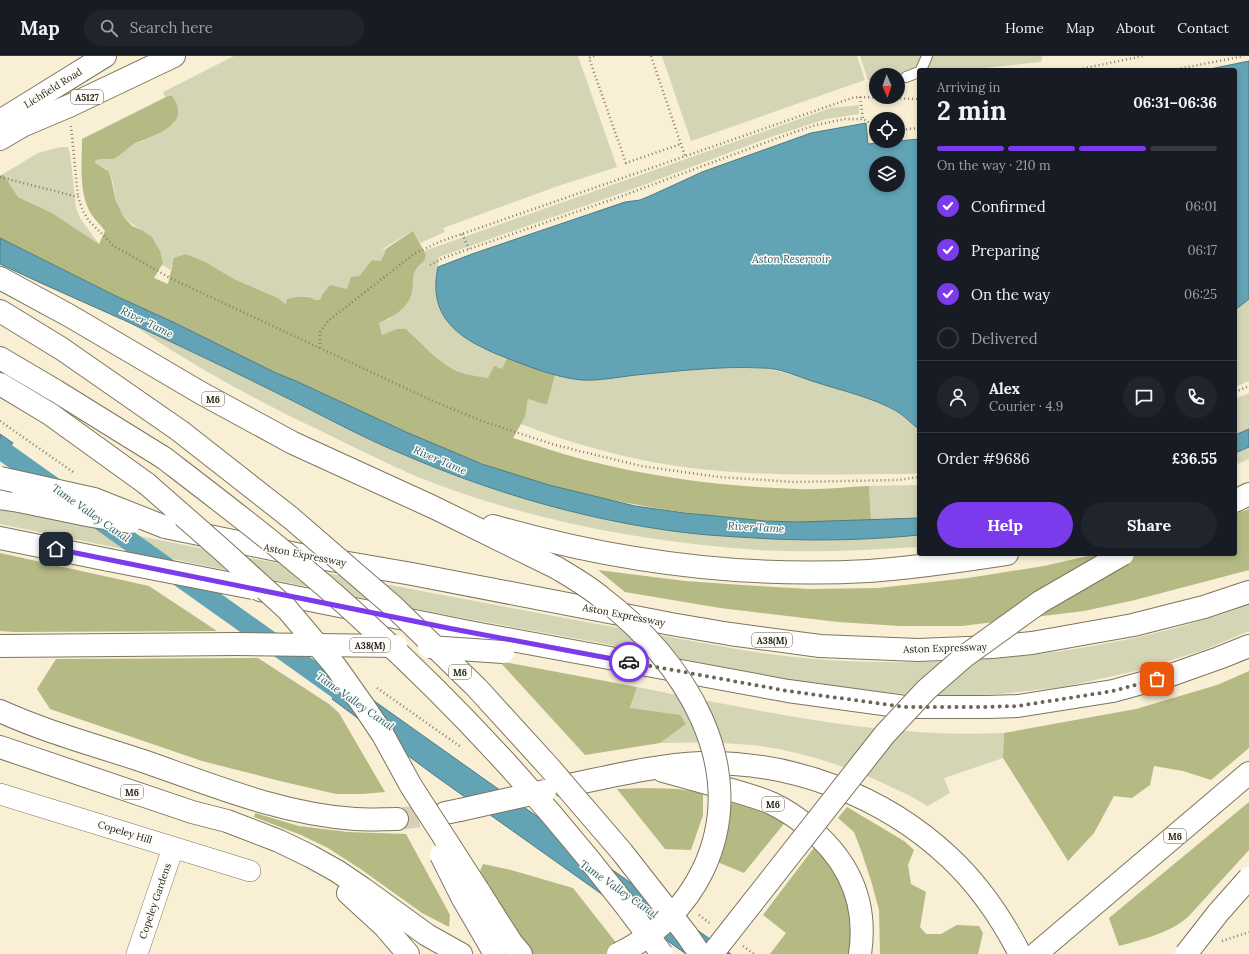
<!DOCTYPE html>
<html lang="en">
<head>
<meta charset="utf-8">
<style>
  body { margin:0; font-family:Lora,serif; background:#20242c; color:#f1f3f6; height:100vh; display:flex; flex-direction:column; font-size:15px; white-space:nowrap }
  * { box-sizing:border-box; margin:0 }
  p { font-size:13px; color:#9ea1a6 }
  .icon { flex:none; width:22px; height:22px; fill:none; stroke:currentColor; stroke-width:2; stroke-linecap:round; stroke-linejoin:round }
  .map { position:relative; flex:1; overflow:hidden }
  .panel { position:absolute; left:917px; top:12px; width:320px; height:488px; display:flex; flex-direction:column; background:#171b24; border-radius:4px; box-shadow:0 2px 6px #0003 }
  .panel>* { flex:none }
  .needle { width:26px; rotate:178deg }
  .buttons { position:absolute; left:869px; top:12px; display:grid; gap:8px }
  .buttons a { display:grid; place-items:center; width:36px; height:36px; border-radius:50%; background:#171b24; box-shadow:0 2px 6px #0003; font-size:20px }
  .pin { position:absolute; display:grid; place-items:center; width:34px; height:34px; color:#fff; margin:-17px; border-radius:8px; box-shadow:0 2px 6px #0006 }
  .courier { position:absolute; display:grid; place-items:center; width:40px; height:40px; margin:-20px; border:3px solid #7c3aed; border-radius:50%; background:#fff; color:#222; box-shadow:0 1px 5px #0007 }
  .headline em { font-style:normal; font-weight:800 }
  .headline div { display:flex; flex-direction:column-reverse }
  .headline { display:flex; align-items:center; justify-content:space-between; height:68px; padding:0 20px }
  h1 { font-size:26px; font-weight:800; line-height:30px }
  .bar { display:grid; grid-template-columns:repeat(4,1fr); gap:6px 4px; align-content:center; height:48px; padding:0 20px }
  .bar i { height:5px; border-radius:3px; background:#363941 }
  .bar .on { background:#7c3aed }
  .bar p { grid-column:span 4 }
  .line { display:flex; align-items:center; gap:10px; padding:0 20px; border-top:1px solid #363941 }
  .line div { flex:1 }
  .round { display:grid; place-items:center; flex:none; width:42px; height:42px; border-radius:21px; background:#20242c }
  ol { padding:0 20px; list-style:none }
  li { display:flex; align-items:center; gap:12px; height:44px }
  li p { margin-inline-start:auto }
  li .icon { padding:4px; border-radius:50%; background:#7c3aed; color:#fff; stroke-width:4 }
  li:last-child { color:#9ea1a6 }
  li i { width:22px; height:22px; border:2px solid #363941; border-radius:50% }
  .button { display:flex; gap:8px; margin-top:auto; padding:8px 20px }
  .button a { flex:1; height:46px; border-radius:24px; background:#7c3aed; color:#fff; font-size:16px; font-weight:800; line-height:46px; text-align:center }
  .button a+a { background:#20242c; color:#f1f3f6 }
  header { display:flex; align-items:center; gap:24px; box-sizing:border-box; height:56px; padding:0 20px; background:#171b24; border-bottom:1px solid #363941 }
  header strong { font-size:19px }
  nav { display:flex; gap:22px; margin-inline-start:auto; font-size:14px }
  .search { width:280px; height:36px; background:#20242c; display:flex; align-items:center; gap:10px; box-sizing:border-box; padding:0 14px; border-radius:22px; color:#9ea1a6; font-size:15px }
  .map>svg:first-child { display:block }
  .green { fill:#d3d5b4 }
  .forest { fill:#b5b983 }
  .water { fill:#62a4b5; stroke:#4e7b84; fill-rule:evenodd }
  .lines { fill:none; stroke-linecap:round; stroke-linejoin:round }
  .canal { stroke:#62a4b5; stroke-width:20 }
  .motorway-tunnel { stroke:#d7cfb7; stroke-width:22; stroke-dasharray:22 11; stroke-linecap:butt }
  .service-casing { stroke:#7d755d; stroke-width:12 }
  .minor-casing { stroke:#7d755d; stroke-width:22 }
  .primary-casing { stroke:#7d755d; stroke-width:24 }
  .motorway-casing { stroke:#7d755d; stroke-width:24 }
  .path { stroke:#847e6c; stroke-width:2.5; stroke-dasharray:1 3; stroke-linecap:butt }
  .service { stroke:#fff; stroke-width:10 }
  .minor { stroke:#fff; stroke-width:21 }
  .primary { stroke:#fff; stroke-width:22 }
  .motorway { stroke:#fff; stroke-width:22 }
  .motorway-bridge-casing { stroke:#7d755d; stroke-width:24; stroke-linecap:butt }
  .motorway-bridge { stroke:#fff; stroke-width:22 }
  .done { stroke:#6b6656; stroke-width:4; stroke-dasharray:0 7.2 }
  .route { stroke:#7c3aed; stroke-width:5 }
  .labels { text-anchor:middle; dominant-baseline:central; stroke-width:3; stroke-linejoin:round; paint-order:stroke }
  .shield { fill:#fefcf7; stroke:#625f57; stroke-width:1 }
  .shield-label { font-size:9px; font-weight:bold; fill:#1f1c12 }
  .street-label { font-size:10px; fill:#1f1c12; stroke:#fefcf7 }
  .water-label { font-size:11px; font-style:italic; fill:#275e6b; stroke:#fefcf7 }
</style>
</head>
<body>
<header>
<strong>Map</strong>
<div class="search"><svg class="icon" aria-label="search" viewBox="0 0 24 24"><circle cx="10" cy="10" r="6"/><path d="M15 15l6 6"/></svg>Search here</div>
<nav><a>Home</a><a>Map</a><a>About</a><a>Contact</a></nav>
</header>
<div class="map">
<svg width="1249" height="898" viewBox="0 0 1249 898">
  <rect width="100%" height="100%" fill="#f8efd4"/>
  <g class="green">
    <path d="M234,0H578L617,111L558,130L443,172L445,176L420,187L413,175L379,195L387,192L381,205L372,204L347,234L340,232L322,239L320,244H315C304,236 296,241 287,248L278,242L234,223L207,207L171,209V214L162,209C163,205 162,202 160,198C154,174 139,176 125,162C112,148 117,126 108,116C106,112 99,110 95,108L96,104L102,103H114L132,89L152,81L167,73L175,67L168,40L165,41L163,36Z"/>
    <polygon points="662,0 857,0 865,24 691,85"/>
    <polygon points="860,0 1042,0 1041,6 964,14 919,14 919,18 898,21 898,19 876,19 876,23 868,24"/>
    <path d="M859,49V58L826,63L768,82L633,133L439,201L436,222L479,291L507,302L502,313L488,322C479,320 467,319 458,315C441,308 421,288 408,274L397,273L382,280L379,267L390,263L412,230V220L417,210L425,204L426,199L424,195L831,52Z"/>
    <polygon points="61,91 68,91 70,97 76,152 80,162 99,188 52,157 18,141 3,118 38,97"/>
    <polygon points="1249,243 1249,325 1235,331 1235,254"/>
    <path d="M129,266C180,289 230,314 280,338C322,359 364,382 408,401C495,437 587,465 681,476C712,480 742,481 773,483C822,485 870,484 919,479V491C866,494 812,497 759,494C643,486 526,464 418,421C385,407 352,390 319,374C254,343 189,308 129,266Z"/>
    <path d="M764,312L798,320L880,347L897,356L919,373V417L907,418C850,418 791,420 734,416C662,412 587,394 521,368L525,361L528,343L547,349L555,319L582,324L699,313Z"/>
    <polygon points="1249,337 1249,373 1235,379 1235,343"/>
    <polygon points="1249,391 1249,403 1235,409 1235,397"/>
    <polygon points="919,429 919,462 871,465 869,430"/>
    <path d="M0,452C167,486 334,519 501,550C557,561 614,571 670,581C714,589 758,598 803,602C949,615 1111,599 1249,549V575L1204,594L1136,615L1063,631L1000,638L939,641L892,637L783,623L601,587L452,560L0,468Z"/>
    <path d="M637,631C757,654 881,683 1004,677L1003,702L944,722L950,737L928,750C876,720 812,696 752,689C722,686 691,686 660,687L686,668L630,653Z"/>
  </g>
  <g class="forest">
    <path d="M168,40H172C175,45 178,49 178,55C180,73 147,82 134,88C127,92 121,99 114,103H102L96,104L95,107L108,115L111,122L116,145L123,160L132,170L142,174L152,181L160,195L163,207L154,222L168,228L174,202L186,198L207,207L234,223L278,242L286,248L287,243C297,241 307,238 315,244H320L322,239L330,229L347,233L351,221L359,220L372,204L381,205L387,192L413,175L426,199L425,204C406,219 417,225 410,242C404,255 391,262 379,267L382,279L397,273H406C422,287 437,306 457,315C467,319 478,320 488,322L494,310L502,313L507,302L555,319L547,349L528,343L525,361L513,382C537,389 561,398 585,404C655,422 727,431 799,433C822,434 845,431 869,430L871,465C847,465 822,467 798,466C770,466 742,463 714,460C634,451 556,435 481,407C418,384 357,353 296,325L276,317L173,266L116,240L0,182V120L3,118L18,141L52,157L99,188L105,175C100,168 91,160 88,152C79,131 82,106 82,83Z"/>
    <polygon points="1249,453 1249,514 1135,544 1084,555 962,570 900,570 838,566 720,552 625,536 598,514 685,525 742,529 809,533 878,532 968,522 1044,510 1097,498 1235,498 1235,458"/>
    <polygon points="0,497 149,530 217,575 14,576 0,575"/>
    <polygon points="258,602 329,648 339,657 385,736 362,738 336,738 280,725 202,705 50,653 37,633 56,603"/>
    <polygon points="499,605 637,631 630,652 680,659 686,668 660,687 585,699"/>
    <polygon points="1249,615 1249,692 1211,724 1183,715 1154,710 1150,729 1132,742 1114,740 1094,777 1068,805 1003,702 1004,677 1136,653 1217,629"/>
    <polygon points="647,732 678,733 703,737 703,759 691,794 665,793 617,733"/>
    <polygon points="732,744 787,764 744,817 715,805 727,769"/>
    <path d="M1249,746V794L1188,861C1168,878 1143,883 1119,890L1109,862Z"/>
    <polygon points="847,751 904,785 914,794 908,809 911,828 926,836 920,871 926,878 941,878 957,869 979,870 983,877 978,898 880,898 879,854 872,828 862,797 854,776 838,762"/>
    <polygon points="255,757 299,770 348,776 406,778 450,859 449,871 422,857 362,814 328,792 301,779 254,761"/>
    <polygon points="816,789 832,806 848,844 851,872 849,898 770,898 786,877 763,859"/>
    <polygon points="483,808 511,814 573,832 625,898 530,898 480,815"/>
  </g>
  <g class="water">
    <polygon points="1249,5 1249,243 1235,254 1235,14 1205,14"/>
    <path d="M866,67L868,88L919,83V373C912,368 905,361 898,356C875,342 839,334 812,325C797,320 779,312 763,312C720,310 678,315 636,319C618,321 599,325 582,324C560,322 538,314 517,306C472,289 425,270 438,211L472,198L625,146L640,144L652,139L702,116L811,77ZM876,107H898V129H876Z"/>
    <path d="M0,182L116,240L173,266L276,317L296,325L406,376L482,408L549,429L635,450L685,457L765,465L799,466L919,462V479C870,484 821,485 772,483C741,481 710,480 680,476C586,464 494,437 407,400C363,382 322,359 279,338C241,319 203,301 165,283C110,257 54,234 0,208Z"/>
    <polygon points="1249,373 1249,391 1235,397 1235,379"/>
    <polygon points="0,378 13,387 0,404"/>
    <polygon points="346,625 731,898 686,898 434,719 332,643"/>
  </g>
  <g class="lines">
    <g class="canal">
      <polyline points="0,393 59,435"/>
      <polyline points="93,459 360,649"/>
    </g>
    <polyline class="motorway-tunnel" points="397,763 445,757"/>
    <defs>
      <g id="service">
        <polyline points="921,14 927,0"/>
        <polyline points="906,21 919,16"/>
      </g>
      <g id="minor">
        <polyline points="0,738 250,815"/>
        <polyline points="137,898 173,792"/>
      </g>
      <g id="primary">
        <polyline points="0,65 105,0"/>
        <polyline points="0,83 24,69 69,50 174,0"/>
      </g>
      <g id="motorway">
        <polyline points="0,222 70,260 201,337 293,387 433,451 557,512"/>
        <polyline points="0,255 62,293 180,375"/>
        <polyline points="0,302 56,335 164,402"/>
        <polyline points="0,328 50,358 147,428"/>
        <polyline points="0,442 19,445"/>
        <polyline points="1235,445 1249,438"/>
        <path d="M493,470C614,505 743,522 869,515C916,512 961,505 1007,498"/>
        <polyline points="165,471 296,498 412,518 671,568 730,578 820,590 918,594 992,591 1032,587 1133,569 1204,551 1249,536"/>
        <polyline points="0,482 109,504"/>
        <polyline points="260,534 469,576 788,635 905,651 988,651 1018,650 1113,635 1171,619 1219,602 1249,590"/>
        <polyline points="0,590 237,588"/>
        <path d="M0,655C46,676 95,689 143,705C212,729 281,758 355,763C369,764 383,763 397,763"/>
        <polyline points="0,691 192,756 227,765 279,785 310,800 337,815 362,832 427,879 461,898"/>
        <path d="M663,715C685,721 706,727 728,733C742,737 757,741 771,747C784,753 796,761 807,770C848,803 868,845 860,898"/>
        <path d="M564,730C609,721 655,709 701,707C791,705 883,739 949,801C978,828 1002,863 1020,898"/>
        <polyline points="445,757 460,754"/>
        <polyline points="478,834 511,886 521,898"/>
        <polyline points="348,837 385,871 408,898"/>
        <polyline points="462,841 495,898"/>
        <polyline points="1037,897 1249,717"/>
      </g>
    </defs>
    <use href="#service" class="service-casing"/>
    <use href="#minor" class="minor-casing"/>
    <use href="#primary" class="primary-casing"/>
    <use href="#motorway" class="motorway-casing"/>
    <g class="path">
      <polyline points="594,0 589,2 626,107 681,88"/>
      <polyline points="651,0 685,100"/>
      <polyline points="1075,14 1143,0"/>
      <polyline points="1173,14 1244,0"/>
      <polyline points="860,41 863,63"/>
      <polyline points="71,70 78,141"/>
      <polyline points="898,74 919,72"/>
      <polyline points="0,121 78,141 83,155 89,165 114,190 172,223 433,345 482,365 555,389 641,410 719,421 794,426 898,424 919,421"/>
      <polyline points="462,178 469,193"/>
      <polyline points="430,209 443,202 622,140 786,79 816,69 845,63 863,63 870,67 874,76 876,76"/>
      <polyline points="320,292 320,276 329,264 414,198 439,186 852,42 860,41 919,43"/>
      <polyline points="1235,336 1249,330"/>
      <polyline points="0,365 73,416"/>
      <polyline points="377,632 461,691"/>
      <polyline points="699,859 711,868"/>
      <polyline points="1222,885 1249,876"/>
      <polyline points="743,890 754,898"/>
    </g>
    <use href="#service" class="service"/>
    <use href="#minor" class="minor"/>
    <use href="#primary" class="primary"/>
    <use href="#motorway" class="motorway"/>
    <defs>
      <g id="motorway-bridge">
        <polyline points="180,375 291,462 394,551 477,632 549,711 622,796 687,879 700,898"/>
        <path d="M164,402C233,455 303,508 367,568C476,667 575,779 662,898"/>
        <polyline points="0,422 94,443 165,471"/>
        <polyline points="147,428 221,493 287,553 336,611 365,652 383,679 411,730 478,834"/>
        <polyline points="19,445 92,460 130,466"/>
        <polyline points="109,504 253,532"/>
        <path d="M557,512C572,521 588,530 602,542C684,604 752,711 703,814C685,851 655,880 618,898"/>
        <polyline points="237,588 396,590"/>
        <polyline points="429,591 503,596"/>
        <polyline points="460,754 545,735"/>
        <polyline points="441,799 462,841"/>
        <polyline points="712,898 885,678 926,634 965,600 1040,546 1123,498"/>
        <polyline points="1186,898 1218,857 1249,822"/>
      </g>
    </defs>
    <use href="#motorway-bridge" class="motorway-bridge-casing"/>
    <use href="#motorway-bridge" class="motorway-bridge"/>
  </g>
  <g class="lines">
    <polyline class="done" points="629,606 788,635 905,651 988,651 1018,650 1113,635 1157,623"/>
    <polyline class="route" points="56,493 453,573 629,606"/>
  </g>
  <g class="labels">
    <g class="shield">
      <rect x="71" y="34" width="32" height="14" rx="3"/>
      <rect x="202" y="336" width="22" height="14" rx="3"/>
      <rect x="752" y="577" width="40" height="14" rx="3"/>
      <rect x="350" y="582" width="40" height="14" rx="3"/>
      <rect x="449" y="609" width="22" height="14" rx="3"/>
      <rect x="121" y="729" width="22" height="14" rx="3"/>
      <rect x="762" y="741" width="22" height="14" rx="3"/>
      <rect x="1164" y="773" width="22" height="14" rx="3"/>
    </g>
    <g class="shield-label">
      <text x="87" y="41">A5127</text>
      <text x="213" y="343">M6</text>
      <text x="772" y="584">A38(M)</text>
      <text x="370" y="589">A38(M)</text>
      <text x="460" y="616">M6</text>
      <text x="132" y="736">M6</text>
      <text x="773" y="748">M6</text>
      <text x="1175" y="780">M6</text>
    </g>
    <g class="street-label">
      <text transform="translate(53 32) rotate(-32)">Lichfield Road</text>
      <text transform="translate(305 499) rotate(11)">Aston Expressway</text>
      <text transform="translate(624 559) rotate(11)">Aston Expressway</text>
      <text transform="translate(945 592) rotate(-2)">Aston Expressway</text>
      <text transform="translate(125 776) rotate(17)">Copeley Hill</text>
      <text transform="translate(155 845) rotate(-71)">Copeley Gardens</text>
    </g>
    <g class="water-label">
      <text x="791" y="203">Aston Reservoir</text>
      <text transform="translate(147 266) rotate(26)">River Tame</text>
      <text transform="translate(440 404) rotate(23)">River Tame</text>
      <text transform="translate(91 457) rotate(35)">Tame Valley Canal</text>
      <text transform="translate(756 471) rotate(3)">River Tame</text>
      <text transform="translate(355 645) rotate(35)">Tame Valley Canal</text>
      <text transform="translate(619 833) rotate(35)">Tame Valley Canal</text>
    </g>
  </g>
</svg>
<div class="buttons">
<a><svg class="needle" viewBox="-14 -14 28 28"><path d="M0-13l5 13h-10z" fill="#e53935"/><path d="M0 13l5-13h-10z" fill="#9ea1a6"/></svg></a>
<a><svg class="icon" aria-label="locate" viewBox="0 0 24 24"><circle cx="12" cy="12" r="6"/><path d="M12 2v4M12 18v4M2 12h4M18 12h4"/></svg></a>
<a><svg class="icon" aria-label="layers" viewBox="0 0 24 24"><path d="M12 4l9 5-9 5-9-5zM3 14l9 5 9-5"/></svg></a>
</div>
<div class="pin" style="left:1157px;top:623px;background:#ea580c"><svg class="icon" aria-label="bag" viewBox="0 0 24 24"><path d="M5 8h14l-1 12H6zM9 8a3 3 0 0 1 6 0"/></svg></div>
<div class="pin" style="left:56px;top:493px;background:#1f2937"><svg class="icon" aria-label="home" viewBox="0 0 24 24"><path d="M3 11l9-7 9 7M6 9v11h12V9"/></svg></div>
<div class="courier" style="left:629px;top:606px"><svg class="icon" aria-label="car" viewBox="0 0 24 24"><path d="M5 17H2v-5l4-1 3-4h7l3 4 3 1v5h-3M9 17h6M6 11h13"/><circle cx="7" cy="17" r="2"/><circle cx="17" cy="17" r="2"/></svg></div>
<section class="panel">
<div class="headline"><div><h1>2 min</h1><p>Arriving in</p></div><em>06:31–06:36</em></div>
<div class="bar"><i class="on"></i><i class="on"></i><i class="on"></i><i></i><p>On the way · 210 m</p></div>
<ol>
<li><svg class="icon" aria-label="check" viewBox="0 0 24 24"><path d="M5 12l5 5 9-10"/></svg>Confirmed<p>06:01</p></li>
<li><svg class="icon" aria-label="check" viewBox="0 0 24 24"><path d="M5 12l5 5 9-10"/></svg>Preparing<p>06:17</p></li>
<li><svg class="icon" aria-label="check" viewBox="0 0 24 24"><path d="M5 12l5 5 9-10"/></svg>On the way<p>06:25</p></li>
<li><i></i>Delivered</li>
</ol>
<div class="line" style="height:72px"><a class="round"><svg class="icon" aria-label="person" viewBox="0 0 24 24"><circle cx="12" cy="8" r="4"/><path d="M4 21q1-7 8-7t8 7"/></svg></a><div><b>Alex</b><p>Courier · 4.9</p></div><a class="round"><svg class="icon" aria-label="chat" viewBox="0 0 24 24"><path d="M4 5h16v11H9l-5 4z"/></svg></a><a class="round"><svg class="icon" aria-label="phone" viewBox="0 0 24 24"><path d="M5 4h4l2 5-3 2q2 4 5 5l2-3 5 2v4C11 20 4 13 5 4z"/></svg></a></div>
<div class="line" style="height:52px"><div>Order #9686</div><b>£36.55</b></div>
<div class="button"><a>Help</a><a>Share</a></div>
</section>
</div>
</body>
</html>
